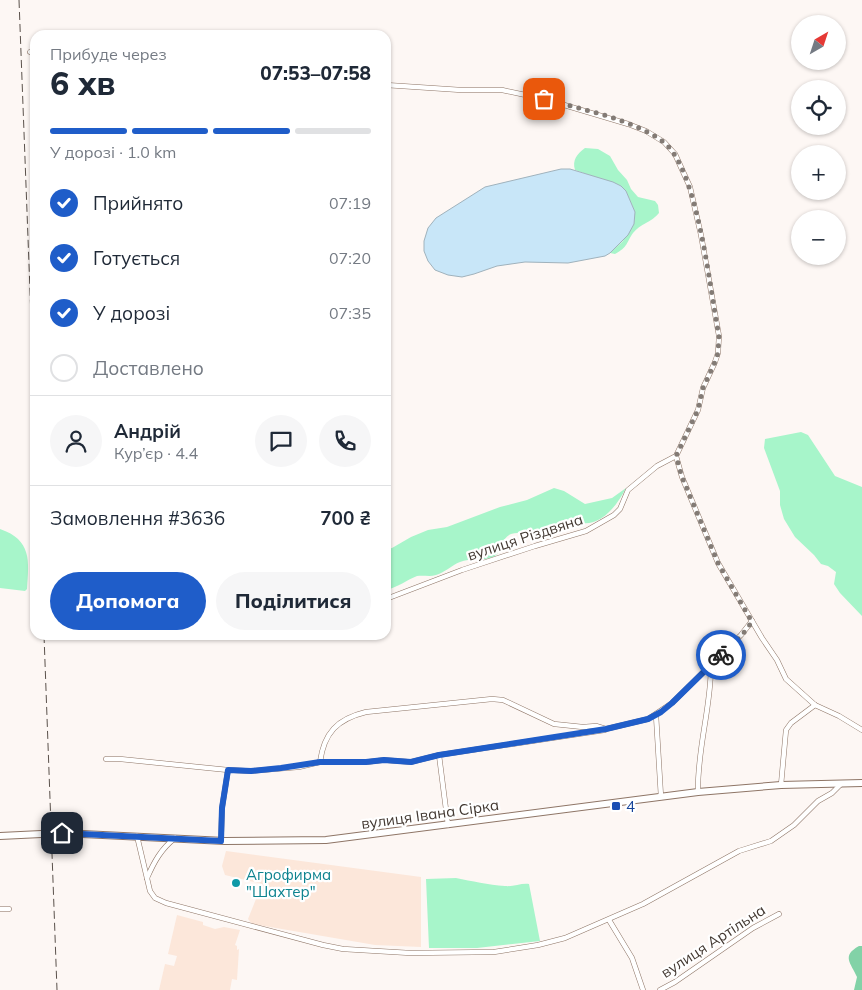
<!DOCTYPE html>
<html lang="uk">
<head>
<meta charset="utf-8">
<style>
  body { margin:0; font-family:Mulish,sans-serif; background:#f6f6f7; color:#1f2937; height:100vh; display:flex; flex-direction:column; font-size:19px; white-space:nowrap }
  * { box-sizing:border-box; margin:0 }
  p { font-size:16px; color:#747a83 }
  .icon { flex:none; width:28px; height:28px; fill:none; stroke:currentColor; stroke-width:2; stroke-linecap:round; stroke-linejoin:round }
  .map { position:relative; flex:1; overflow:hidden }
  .panel { position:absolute; left:30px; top:30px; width:361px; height:610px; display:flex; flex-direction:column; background:#fff; border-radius:15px; box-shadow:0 1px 4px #0004 }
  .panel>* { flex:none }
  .needle { width:32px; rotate:39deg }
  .fabs { position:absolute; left:791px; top:15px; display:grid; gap:10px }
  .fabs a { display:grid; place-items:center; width:55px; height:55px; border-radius:50%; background:#fff; box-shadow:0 1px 4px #0004; font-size:25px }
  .pin { position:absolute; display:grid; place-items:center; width:42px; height:42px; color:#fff; margin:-21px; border-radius:10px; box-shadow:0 2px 8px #0006 }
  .courier { position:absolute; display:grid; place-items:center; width:50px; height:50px; margin:-25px; border:4px solid #1f5dc9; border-radius:50%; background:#fff; color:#222; box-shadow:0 1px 6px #0007 }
  .headline em { font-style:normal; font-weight:800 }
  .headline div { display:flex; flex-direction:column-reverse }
  .headline { display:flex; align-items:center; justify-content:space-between; height:85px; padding:0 20px }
  h1 { font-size:32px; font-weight:800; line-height:38px }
  .bar { display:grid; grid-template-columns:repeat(4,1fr); gap:8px 5px; align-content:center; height:60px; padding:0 20px }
  .bar i { height:6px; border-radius:4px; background:#e0e1e3 }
  .bar .on { background:#1f5dc9 }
  .bar p { grid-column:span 4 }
  .line { display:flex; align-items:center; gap:12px; padding:0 20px; border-top:1px solid #e0e1e3 }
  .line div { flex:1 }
  .round { display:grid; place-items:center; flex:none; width:52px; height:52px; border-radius:26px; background:#f6f6f7 }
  ol { padding:0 20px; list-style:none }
  li { display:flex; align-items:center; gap:15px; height:55px }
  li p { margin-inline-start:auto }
  li .icon { padding:5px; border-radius:50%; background:#1f5dc9; color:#fff; stroke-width:4 }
  li:last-child { color:#747a83 }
  li i { width:28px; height:28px; border:2px solid #e0e1e3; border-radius:50% }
  .action { display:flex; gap:10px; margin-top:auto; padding:10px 20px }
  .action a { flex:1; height:58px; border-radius:30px; background:#1f5dc9; color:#fff; font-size:20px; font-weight:800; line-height:58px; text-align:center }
  .action a+a { background:#f6f6f7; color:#1f2937 }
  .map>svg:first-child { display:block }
  .built { fill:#fce7da }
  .green { fill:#a7f5ca }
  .forest { fill:#82d2a7 }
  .water { fill:#c8e6f8; stroke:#a0b2bc }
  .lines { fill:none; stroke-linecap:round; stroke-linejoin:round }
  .street-casing { stroke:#8e7566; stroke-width:5.5 }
  .secondary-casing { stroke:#8e7566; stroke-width:8 }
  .street { stroke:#fff; stroke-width:4.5 }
  .secondary { stroke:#fff; stroke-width:6 }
  .rail { stroke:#5a514b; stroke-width:1; stroke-dasharray:8 4; stroke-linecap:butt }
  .done { stroke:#837b75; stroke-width:5; stroke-dasharray:0 9 }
  .route { stroke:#1f5dc9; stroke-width:6 }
  .transit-dot { fill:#1a4fb4; stroke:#fff; stroke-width:2 }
  .culture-dot { fill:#0f9aa8; stroke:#fff; stroke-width:2 }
  .labels { text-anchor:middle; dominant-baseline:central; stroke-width:4.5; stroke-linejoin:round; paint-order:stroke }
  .street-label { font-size:15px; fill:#423831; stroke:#fff }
  .transit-label { font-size:15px; fill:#164399; stroke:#fff; text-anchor:start }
  .culture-label { font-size:15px; fill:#0d838f; stroke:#fff; text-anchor:start }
</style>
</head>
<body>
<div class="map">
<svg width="862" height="990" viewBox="0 0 862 990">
  <rect width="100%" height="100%" fill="#fdf7f4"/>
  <g class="built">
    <polygon points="226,851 421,877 421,947 375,945 252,924 248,919 262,884 225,875 222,866"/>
    <polygon points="177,915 203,922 203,925 215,929 224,927 240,930 235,945 237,946 237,950 239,949 237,980 232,979 230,990 159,990 165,964 174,966 177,956 168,954"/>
  </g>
  <g class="green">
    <path d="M585,148L598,149L610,156L618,170L627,180L631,189L638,197L655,201L658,205L659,213C652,222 640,224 633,233C626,243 628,247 615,254L610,253L623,241L635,212L626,191L621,186L575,170C572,160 577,154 585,148Z"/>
    <polygon points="801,432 808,435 835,476 862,487 862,616 840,593 834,584 836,572 828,566 821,564 814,555 795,537 784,519 780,505 780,491 764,448 765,439"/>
    <path d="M554,488L564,491L585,504L612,498L626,488C620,500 609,516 596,521C584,526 572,521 559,524C549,527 540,533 530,534C523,534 518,532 511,534C501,538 503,552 493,557C483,561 470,558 460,562C452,565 444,573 436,575C430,577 424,575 417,576C406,580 399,587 386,590V549L392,548L411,537L428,530L447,527L500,507L527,500Z"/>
    <path d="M0,529C32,540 29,561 27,589L25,591L0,588Z"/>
    <path d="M456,878C472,881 488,885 505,886C513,887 521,883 529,884L540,941L477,948H429L426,879Z"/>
  </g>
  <path class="forest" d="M859,946H862V990H854L857,977C851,963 841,956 859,946Z"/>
  <polygon class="water" points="561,169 570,169 613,182 621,186 626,191 635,212 634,224 628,235 610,253 605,256 568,263 525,262 497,266 474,274 462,277 448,275 435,270 428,261 424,251 424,241 428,228 436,218 485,187"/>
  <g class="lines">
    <defs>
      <g id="street">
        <polyline points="30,52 35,54"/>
        <polyline points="386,85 461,90 502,90 544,99 628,124 646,131 664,142 675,154 690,187 701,235 719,336 718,353 715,362 703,388 698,410 676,456 682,477 718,563 762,638 777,660 786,679 815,705 839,716 862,730"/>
        <polyline points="386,599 462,570 535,546 586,531 614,515 620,509 628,490 657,466 676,456"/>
        <polyline points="656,715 661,797"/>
        <polyline points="439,755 448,825"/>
        <polyline points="106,759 120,759 228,770 251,771 299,767 320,762 367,762 384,760 411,762 439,755 605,730"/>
        <path d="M320,762C324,733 337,719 366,712L492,699L503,700L554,724L583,727L596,726L606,729L648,719L672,703L741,635L752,621"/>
        <polyline points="781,785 786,730 791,723 815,705"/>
        <path d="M698,792C697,749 711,708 711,666"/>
        <polyline points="137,836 150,891 155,898 166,903 323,945 343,949 410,953 494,952 538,945 565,938 643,904 739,851 771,841 794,825 818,801 832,793 841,784"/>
        <polyline points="221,841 222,808 228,770"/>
        <path d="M147,878C154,862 161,849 175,838"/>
        <polyline points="0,909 9,909"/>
        <polyline points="609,920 632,958 643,990"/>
        <polyline points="660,990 675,982 753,928 779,914"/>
      </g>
      <polyline id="secondary" points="0,836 62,833 225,841 326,840 698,792 781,785 862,783"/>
    </defs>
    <use href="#street" class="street-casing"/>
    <use href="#secondary" class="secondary-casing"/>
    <use href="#street" class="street"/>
    <use href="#secondary" class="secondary"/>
    <g class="rail">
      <polyline points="19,0 35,423"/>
      <polyline points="44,635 57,990"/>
    </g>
  </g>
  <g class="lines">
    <path class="done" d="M544,99C580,109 632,119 662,141C698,165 710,292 719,336L718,353L715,362L703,388L698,410L676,456L682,477L718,563L752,622L742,635L721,655"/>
    <polyline class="route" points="62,833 221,841 222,808 228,770 251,771 281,768 320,762 366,762 384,760 411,762 439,755 606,729 648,719 661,712 672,703 721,655"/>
  </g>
  <rect class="transit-dot" x="611" y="801" width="10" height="10" rx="2.5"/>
  <circle class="culture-dot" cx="236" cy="883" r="5"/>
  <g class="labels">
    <g class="street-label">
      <text transform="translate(525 537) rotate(-18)">вулиця Різдвяна</text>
      <text transform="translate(430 814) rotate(-8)">вулиця Івана Сірка</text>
      <text transform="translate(713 941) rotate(-33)">вулиця Артільна</text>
    </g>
    <g class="transit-label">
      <text x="626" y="806">4</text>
    </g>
    <g class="culture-label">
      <text x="246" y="874">Агрофирма<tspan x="246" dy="17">"Шахтер"</tspan></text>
    </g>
  </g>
</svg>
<div class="fabs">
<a><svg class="needle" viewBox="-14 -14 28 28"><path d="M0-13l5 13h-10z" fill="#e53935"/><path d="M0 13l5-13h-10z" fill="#747a83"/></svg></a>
<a><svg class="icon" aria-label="locate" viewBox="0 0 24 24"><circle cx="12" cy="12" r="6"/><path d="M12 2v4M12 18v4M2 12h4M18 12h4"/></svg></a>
<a>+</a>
<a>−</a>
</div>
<div class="pin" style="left:544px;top:99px;background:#ea580c"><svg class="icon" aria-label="bag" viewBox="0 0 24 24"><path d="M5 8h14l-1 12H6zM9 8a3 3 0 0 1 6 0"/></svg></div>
<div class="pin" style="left:62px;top:833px;background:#1f2937"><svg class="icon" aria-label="home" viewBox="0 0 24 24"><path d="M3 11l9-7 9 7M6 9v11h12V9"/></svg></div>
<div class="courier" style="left:721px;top:655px"><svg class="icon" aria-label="bike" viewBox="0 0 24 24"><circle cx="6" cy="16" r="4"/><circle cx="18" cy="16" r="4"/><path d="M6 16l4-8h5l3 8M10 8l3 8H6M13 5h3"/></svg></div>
<section class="panel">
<div class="headline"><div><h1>6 хв</h1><p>Прибуде через</p></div><em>07:53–07:58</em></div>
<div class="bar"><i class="on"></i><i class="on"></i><i class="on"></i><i></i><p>У дорозі · 1.0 km</p></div>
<ol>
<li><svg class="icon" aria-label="check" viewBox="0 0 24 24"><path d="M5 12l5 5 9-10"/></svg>Прийнято<p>07:19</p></li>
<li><svg class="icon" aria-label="check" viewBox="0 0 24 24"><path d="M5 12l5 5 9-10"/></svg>Готується<p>07:20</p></li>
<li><svg class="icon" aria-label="check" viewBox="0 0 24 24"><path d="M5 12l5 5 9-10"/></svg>У дорозі<p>07:35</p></li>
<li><i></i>Доставлено</li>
</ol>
<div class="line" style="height:90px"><a class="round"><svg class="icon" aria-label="person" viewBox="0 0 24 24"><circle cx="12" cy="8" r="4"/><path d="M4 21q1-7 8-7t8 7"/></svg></a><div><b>Андрій</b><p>Кур’єр · 4.4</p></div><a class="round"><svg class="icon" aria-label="chat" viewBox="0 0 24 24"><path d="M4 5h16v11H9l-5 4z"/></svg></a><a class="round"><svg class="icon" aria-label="phone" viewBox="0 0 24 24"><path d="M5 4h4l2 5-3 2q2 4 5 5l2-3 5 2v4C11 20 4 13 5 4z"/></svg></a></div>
<div class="line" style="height:65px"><div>Замовлення #3636</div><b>700 ₴</b></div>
<div class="action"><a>Допомога</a><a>Поділитися</a></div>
</section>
</div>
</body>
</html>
